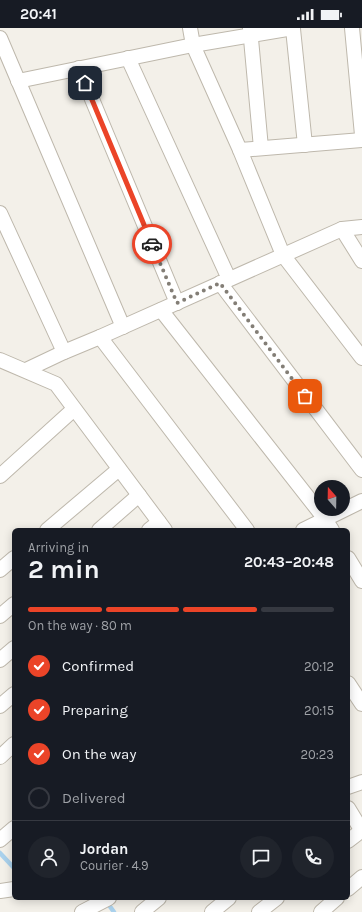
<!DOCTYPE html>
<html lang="en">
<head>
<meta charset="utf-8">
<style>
  body { margin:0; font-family:Karla,sans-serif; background:#20242c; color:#f1f3f6; height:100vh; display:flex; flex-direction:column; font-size:15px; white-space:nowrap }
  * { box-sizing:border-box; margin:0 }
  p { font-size:13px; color:#9ea1a6 }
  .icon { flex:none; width:22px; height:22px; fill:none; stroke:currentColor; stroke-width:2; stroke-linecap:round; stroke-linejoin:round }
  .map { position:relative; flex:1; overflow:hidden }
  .side { position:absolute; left:12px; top:500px; width:338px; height:372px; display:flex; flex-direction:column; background:#171b24; border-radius:6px; box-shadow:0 2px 10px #0003 }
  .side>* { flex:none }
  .needle { width:26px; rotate:340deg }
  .controls { position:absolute; left:314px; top:452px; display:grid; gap:8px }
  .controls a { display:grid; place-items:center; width:36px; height:36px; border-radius:50%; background:#171b24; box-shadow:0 2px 10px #0003; font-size:20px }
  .pin { position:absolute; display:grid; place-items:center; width:34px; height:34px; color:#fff; margin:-17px; border-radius:8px; box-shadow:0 2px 6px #0006 }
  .courier { position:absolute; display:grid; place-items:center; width:40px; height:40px; margin:-20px; border:3px solid #eb4428; border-radius:50%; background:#fff; color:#222; box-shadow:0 1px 5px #0007 }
  .summary em { font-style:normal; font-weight:700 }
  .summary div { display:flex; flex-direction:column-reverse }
  .summary { display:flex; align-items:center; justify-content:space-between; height:68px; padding:0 16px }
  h1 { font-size:26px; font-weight:700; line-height:30px }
  .bar { display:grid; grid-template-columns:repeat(4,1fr); gap:6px 4px; align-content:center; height:48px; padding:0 16px }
  .bar i { height:5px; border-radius:3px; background:#363941 }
  .bar .active { background:#eb4428 }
  .bar p { grid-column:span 4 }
  .line { display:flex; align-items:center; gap:10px; padding:0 16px; border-top:1px solid #363941 }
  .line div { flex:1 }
  .round { display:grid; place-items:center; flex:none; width:42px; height:42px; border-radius:21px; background:#20242c }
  ol { padding:0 16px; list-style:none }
  li { display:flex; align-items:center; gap:12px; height:44px }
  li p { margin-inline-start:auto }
  li .icon { padding:4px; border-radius:50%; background:#eb4428; color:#fff; stroke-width:4 }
  li:last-child { color:#9ea1a6 }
  li i { width:22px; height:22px; border:2px solid #363941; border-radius:50% }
  .status { display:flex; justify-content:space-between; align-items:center; height:28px; padding:0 20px; background:#171b24; direction:ltr }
  .status svg { height:11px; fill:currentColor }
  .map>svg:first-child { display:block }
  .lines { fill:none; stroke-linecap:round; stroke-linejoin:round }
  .stream { stroke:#aad1ec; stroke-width:4.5 }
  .minor-casing { stroke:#beb8ac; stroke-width:16 }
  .minor { stroke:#fff; stroke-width:14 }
  .done { stroke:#837e76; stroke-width:4; stroke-dasharray:0 7.2 }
  .route { stroke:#eb4428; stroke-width:5 }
</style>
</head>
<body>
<div class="status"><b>20:41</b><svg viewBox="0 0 49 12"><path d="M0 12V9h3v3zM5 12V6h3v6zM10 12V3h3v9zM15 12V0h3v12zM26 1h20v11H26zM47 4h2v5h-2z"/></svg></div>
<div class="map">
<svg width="362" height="884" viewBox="0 0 362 884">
  <rect width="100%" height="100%" fill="#f3f0e9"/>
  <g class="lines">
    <g class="stream">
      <polyline points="0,825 14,840"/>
      <polyline points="106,873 114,884"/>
    </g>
    <defs>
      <g id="minor">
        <polyline points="190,0 193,17 240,122 283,227 362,330"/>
        <polyline points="250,0 261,120"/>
        <polyline points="352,0 362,107"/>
        <polyline points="293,1 305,117"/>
        <polyline points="0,10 123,299"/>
        <polyline points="128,30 229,251"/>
        <polyline points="79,40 177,275"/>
        <polyline points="18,53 193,17 293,0"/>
        <polyline points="240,122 362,112"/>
        <polyline points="0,185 64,324"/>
        <polyline points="342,201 362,233"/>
        <polyline points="220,255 362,442"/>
        <polyline points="161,282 325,491 332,502"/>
        <polyline points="100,309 247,502"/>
        <polyline points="0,332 56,356 165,502"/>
        <polyline points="26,342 64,324 100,309 342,201 362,199"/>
        <polyline points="0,448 74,381"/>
        <polyline points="47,502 119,441"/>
        <polyline points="99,502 139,467"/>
        <polyline points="149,502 159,494"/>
        <polyline points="303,502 362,473"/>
        <polyline points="348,530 362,553"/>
        <polyline points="0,542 14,530"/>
        <polyline points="0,588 14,576"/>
        <polyline points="0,632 14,620"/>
        <polyline points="348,655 362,676"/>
        <polyline points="0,678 14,666"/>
        <polyline points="0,729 14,716"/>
        <polyline points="348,759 362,754"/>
        <polyline points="348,780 362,803"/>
        <polyline points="0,812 14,800"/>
        <polyline points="348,813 361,803"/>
        <polyline points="348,861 362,849"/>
        <polyline points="0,863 14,861"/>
        <polyline points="82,884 109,870"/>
        <polyline points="142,884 159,870"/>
        <polyline points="212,884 229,870"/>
        <polyline points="259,884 277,870"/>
        <polyline points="321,884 337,870"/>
      </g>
    </defs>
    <use href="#minor" class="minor-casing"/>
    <use href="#minor" class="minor"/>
  </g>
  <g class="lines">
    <polyline class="done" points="152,216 177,275 220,255 305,368"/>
    <polyline class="route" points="85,55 152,216"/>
  </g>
</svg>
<div class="controls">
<a><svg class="needle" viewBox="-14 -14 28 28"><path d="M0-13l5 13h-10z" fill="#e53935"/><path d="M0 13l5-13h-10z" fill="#9ea1a6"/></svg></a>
</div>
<div class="pin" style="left:305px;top:368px;background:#ea580c"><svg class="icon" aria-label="bag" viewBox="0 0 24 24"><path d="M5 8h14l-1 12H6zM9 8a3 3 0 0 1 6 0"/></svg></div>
<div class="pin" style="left:85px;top:55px;background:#1f2937"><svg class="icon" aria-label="home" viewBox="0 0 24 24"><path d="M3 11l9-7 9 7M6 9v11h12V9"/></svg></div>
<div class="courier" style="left:152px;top:216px"><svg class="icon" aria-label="car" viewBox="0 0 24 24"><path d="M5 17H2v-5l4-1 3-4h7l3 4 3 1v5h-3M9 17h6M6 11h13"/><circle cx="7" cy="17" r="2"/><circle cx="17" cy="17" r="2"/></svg></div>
<section class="side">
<div class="summary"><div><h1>2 min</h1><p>Arriving in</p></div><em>20:43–20:48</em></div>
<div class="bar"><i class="active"></i><i class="active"></i><i class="active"></i><i></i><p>On the way · 80 m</p></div>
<ol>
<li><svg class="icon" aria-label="check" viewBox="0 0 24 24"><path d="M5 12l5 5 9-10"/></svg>Confirmed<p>20:12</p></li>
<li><svg class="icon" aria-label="check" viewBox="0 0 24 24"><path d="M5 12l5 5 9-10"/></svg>Preparing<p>20:15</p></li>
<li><svg class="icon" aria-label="check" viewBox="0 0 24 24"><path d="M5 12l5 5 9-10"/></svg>On the way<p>20:23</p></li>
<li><i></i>Delivered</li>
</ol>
<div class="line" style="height:72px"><a class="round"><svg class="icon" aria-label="person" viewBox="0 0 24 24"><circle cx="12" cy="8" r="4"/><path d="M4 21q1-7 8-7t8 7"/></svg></a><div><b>Jordan</b><p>Courier · 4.9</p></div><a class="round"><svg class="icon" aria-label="chat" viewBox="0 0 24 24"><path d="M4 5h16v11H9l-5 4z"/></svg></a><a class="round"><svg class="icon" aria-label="phone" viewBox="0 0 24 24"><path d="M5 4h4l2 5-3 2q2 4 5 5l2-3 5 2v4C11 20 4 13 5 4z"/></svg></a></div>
</section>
</div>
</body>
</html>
